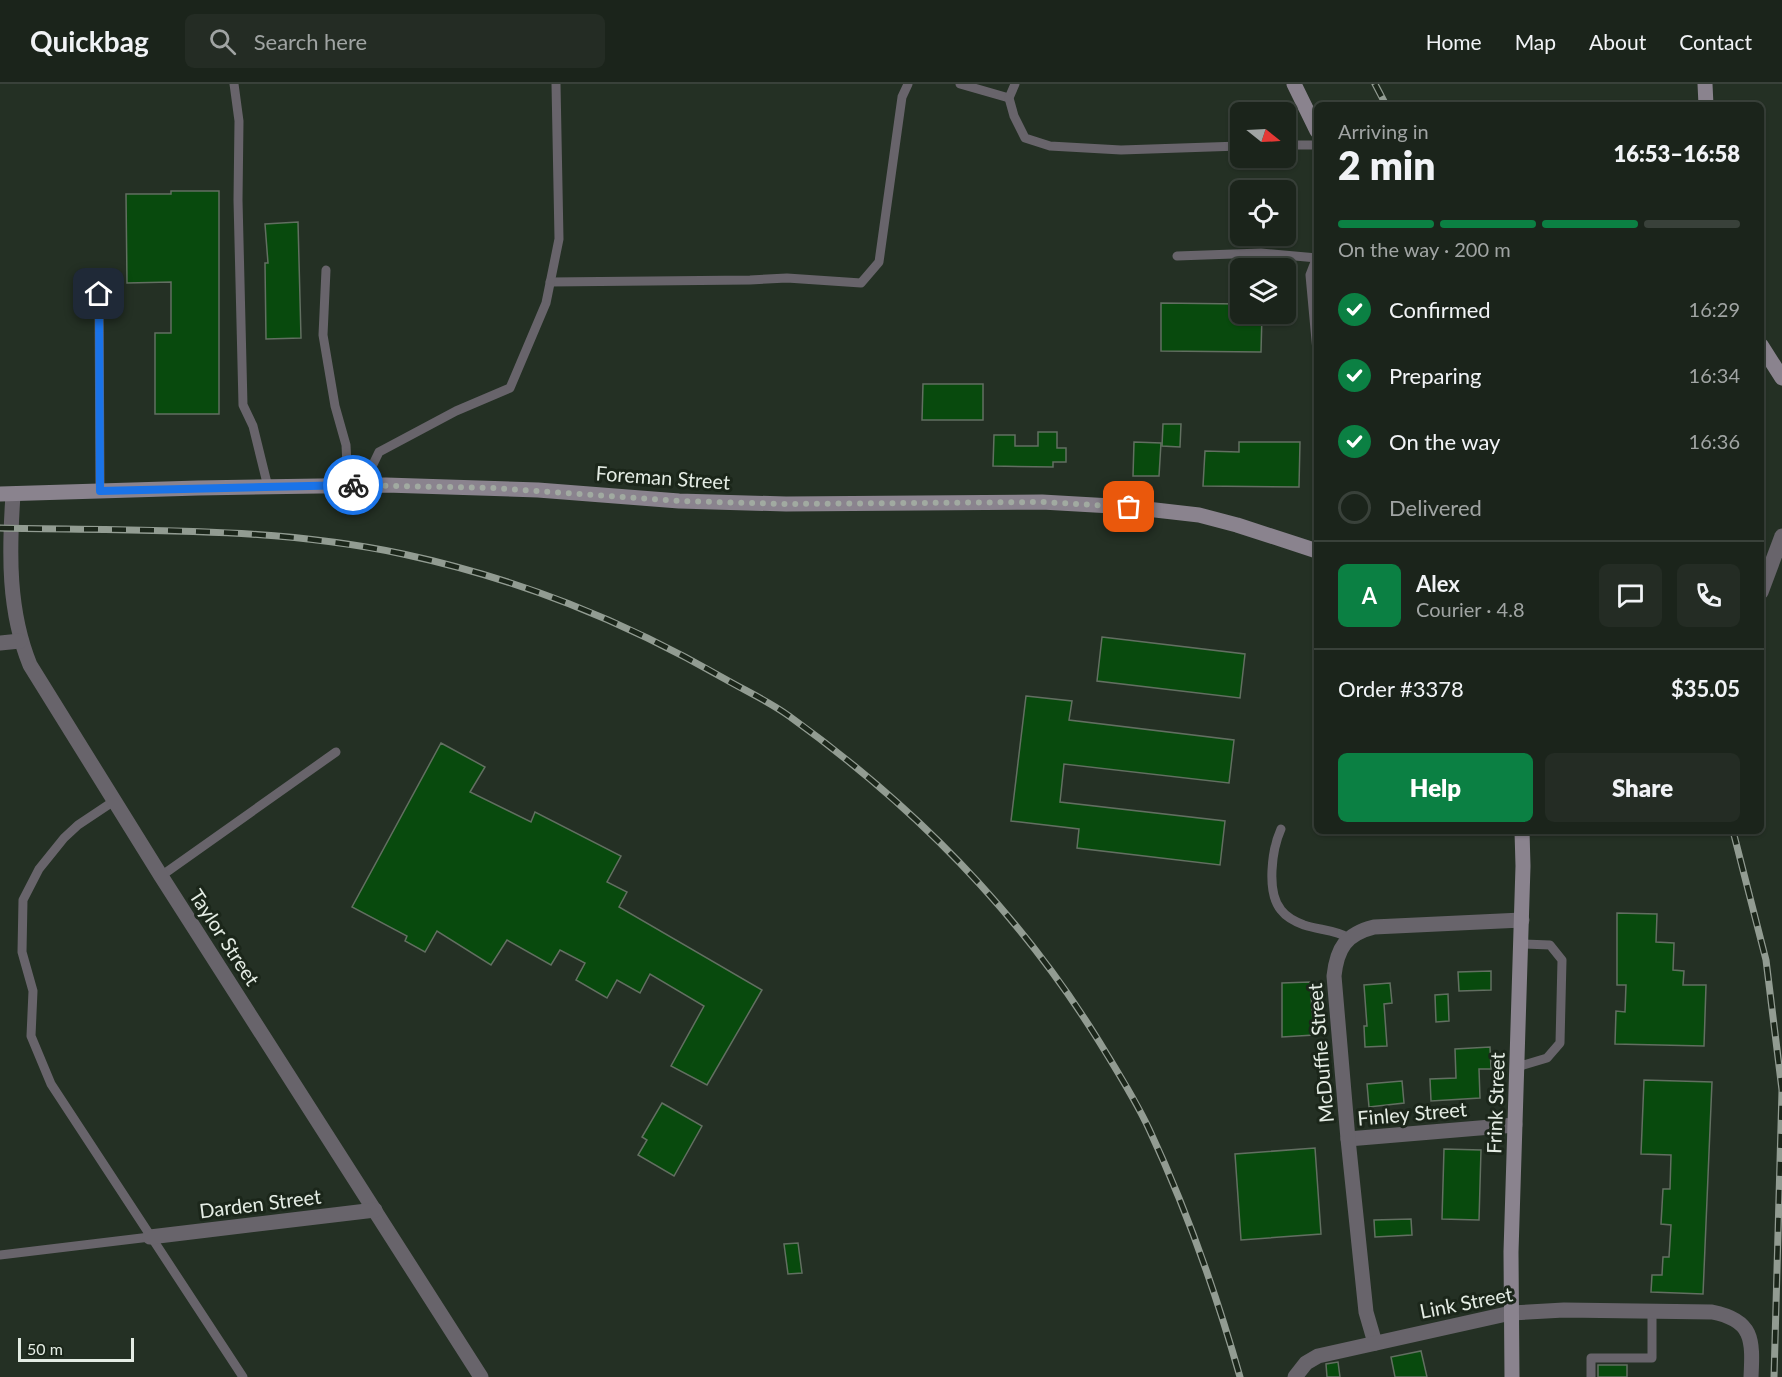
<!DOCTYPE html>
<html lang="en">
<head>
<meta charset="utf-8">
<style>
  body { margin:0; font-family:Lato,sans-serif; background:#242c24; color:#f1f3f6; height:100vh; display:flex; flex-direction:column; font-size:22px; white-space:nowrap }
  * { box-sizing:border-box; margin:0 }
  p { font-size:20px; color:#a0a4a3 }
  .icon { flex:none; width:33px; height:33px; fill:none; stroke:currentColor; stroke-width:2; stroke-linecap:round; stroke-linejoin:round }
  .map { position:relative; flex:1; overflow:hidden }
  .sheet { position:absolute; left:1314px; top:18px; width:450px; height:732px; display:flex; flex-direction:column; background:#1b241b; border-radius:9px; box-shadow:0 2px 4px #0004,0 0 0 2px #39413a }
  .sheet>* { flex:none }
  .needle { width:39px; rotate:108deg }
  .fabs { position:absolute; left:1230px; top:18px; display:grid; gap:12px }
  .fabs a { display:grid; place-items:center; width:66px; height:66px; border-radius:9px; background:#1b241b; box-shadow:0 2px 4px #0004,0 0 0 2px #39413a; font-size:30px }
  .scale { position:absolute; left:18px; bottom:15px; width:116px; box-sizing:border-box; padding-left:6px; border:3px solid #e4ece4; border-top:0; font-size:16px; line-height:21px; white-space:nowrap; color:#e4ece4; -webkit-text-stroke:4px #1b261a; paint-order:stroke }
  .pin { position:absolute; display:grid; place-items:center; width:51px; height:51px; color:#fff; margin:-26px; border-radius:12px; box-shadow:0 3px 9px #0006 }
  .courier { position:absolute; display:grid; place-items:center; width:60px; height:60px; margin:-30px; border:4px solid #1a73e8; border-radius:50%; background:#fff; color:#222; box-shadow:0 2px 8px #0007 }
  .summary em { font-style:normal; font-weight:800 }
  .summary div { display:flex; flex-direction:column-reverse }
  .summary { display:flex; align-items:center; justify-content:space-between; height:102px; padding:0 24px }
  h1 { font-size:39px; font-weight:800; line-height:45px }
  .bar { display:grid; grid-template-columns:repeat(4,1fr); gap:9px 6px; align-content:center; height:72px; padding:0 24px }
  .bar i { height:8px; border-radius:4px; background:#39413a }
  .bar .current { background:#0b8043 }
  .bar p { grid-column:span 4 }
  .line { display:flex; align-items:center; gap:15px; padding:0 24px; border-top:2px solid #39413a }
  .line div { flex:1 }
  .round { display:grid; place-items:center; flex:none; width:63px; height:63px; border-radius:9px; background:#242c24 }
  ol { padding:0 24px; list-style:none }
  li { display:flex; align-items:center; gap:18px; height:66px }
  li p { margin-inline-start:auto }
  li .icon { padding:6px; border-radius:50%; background:#0b8043; color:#fff; stroke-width:4 }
  li:last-child { color:#a0a4a3 }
  li i { width:33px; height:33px; border:3px solid #39413a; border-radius:50% }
  .primary-button { display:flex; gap:12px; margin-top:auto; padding:12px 24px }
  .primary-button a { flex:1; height:69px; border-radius:9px; background:#0b8043; color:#fff; font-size:24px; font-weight:800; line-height:69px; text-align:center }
  .primary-button a+a { background:#242c24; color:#f1f3f6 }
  header { display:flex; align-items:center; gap:36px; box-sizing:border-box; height:84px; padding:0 30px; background:#1b241b; border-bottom:2px solid #39413a }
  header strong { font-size:28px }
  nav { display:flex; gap:33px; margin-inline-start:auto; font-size:21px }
  .search { width:420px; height:54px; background:#242c24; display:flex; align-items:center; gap:15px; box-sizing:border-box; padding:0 21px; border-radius:9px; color:#a0a4a3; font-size:22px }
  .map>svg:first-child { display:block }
  .building { fill:#084a0d; stroke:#626f61; stroke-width:1.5 }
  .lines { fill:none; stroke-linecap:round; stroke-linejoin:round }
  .lane { stroke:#68646b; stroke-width:9 }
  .street { stroke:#68646b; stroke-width:15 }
  .secondary { stroke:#8a838e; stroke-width:15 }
  .rail-casing { stroke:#929c92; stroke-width:7 }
  .rail { stroke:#1b261a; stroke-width:4.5; stroke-dasharray:14; stroke-linecap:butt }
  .done { stroke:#a1aaa1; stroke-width:6; stroke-dasharray:0 10.8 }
  .route { stroke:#1a73e8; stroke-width:8 }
  .labels { text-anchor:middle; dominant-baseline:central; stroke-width:6; stroke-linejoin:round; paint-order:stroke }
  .street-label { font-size:20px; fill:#e4ece4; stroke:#1b261a }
</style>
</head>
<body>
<header>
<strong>Quickbag</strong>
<div class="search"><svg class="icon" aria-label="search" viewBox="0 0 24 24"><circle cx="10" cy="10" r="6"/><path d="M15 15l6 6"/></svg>Search here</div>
<nav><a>Home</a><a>Map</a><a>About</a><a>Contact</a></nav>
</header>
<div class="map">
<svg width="1782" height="1293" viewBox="0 0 1782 1293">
  <rect width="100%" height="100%" fill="#243024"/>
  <g class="building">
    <polygon points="171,107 219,107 219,330 155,330 155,249 171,249 171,198 127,199 126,110 171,110"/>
    <polygon points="298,138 301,254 266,255 265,179 268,179 265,140"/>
    <polygon points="1161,219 1240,220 1240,230 1262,230 1261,268 1161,267"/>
    <polygon points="923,300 983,300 983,336 922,336"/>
    <polygon points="1163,340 1181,340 1180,363 1162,362"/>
    <polygon points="1038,348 1057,348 1057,364 1066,364 1066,378 1053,378 1053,383 993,382 994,351 1015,351 1015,362 1038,362"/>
    <polygon points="1134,358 1161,359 1159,392 1133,392"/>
    <polygon points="1239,358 1300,358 1299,403 1203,402 1205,367 1239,368"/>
    <polygon points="1102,553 1245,570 1240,614 1097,597"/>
    <polygon points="1026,612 1072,617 1069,636 1234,656 1229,699 1064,680 1060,718 1225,737 1220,781 1077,764 1079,745 1011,737"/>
    <polygon points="441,659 485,683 470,708 531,738 535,728 621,772 607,798 627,808 619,823 762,906 707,1001 671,982 704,922 650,890 640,909 617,896 607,914 576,896 585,879 560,866 551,881 507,856 491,881 437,847 425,868 405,857 407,852 352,823"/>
    <polygon points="1617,829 1657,830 1656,858 1674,859 1673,886 1684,887 1683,901 1706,901 1704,962 1615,960 1616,927 1625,928 1626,901 1617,901"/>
    <polygon points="1491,887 1491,906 1459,907 1458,888"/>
    <polygon points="1310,898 1314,951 1282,953 1282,899"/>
    <polygon points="1390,899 1392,919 1384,920 1387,962 1365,963 1364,942 1367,942 1364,901"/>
    <polygon points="1448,910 1449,937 1436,938 1435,911"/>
    <polygon points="1490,963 1491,985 1479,985 1480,1014 1431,1017 1430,995 1456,994 1455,965"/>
    <polygon points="1644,996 1712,998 1703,1210 1651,1208 1652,1191 1662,1191 1663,1173 1669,1173 1671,1141 1661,1140 1663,1105 1670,1105 1671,1071 1641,1070"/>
    <polygon points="1402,997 1404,1019 1369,1023 1367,1000"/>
    <polygon points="662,1019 702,1042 674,1092 638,1071 647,1056 642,1053"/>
    <polygon points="1315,1064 1321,1150 1241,1156 1235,1070"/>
    <polygon points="1444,1065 1481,1066 1479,1136 1442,1135"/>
    <polygon points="1411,1135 1412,1151 1375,1153 1374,1136"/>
    <polygon points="798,1159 802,1189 788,1190 784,1160"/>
    <polygon points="1421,1267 1427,1293 1395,1293 1391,1273"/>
    <polygon points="1338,1278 1340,1293 1327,1293 1326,1280"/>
    <rect x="1598" y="1281" width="29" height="12"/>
  </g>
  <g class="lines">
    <g class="lane">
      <polyline points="234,0 239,37 238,116 243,321 253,342 268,403"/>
      <polyline points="960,0 1009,14"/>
      <polyline points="1015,0 1009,14 1014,32 1025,54 1050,62 1121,66 1240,62"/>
      <polyline points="1286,61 1317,61"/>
      <polyline points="1177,172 1261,169 1317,174"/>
      <polyline points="1317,173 1310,191 1317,267"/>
      <polyline points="326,186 323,251 335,322 346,361 348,401"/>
      <polyline points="550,198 750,196 787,194 861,199 879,178 902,13 908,0"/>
      <polyline points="99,210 100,407"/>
      <polyline points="363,401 379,368 456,327 510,304 546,219 559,155 556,0"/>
      <polyline points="114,717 78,741 64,754 39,785 23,816 22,868 33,907 31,952 51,1000 243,1293"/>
      <path d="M1281,745C1272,765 1266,808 1281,826C1287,834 1296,838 1304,841C1319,846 1336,846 1349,854"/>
      <polyline points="161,792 336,668"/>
      <polyline points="1517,983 1547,974 1560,959 1562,876 1550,861 1521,860"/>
      <polyline points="0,1171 150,1153"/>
      <polyline points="1591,1293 1591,1274 1652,1274 1652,1228"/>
    </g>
    <g class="street">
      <path d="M13,411C9,469 8,527 30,581L161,792L481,1293"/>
      <polyline points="1761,508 1782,452"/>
      <polyline points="0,559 20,557"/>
      <polyline points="1348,1055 1515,1041"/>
      <polyline points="150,1153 375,1126"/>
      <path d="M1375,1259L1366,1228L1348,1055L1334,892C1337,864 1346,850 1374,843L1522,836"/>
      <path d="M1295,1293L1306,1279L1318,1272L1511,1229L1564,1226L1712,1228C1753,1236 1753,1255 1751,1293"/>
    </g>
    <g class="secondary">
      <polyline points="1294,0 1317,47"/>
      <polyline points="1705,0 1706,21"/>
      <polyline points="1761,261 1782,294"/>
      <polyline points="0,410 198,404 386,401 538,406 679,417 786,420 1042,418 1129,423 1199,431 1237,441 1317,467"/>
      <polyline points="1512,1293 1511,1168 1523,782 1522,747"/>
    </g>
    <defs>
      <g id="rail">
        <polyline points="1375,0 1386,21"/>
        <path d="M0,444C135,447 270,442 403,470C519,495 622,536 725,595C746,607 770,618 789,632C913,721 1020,829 1100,959C1117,987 1135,1015 1149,1045C1186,1124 1216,1209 1240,1293"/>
        <polyline points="1733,747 1766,876 1782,1006 1774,1293"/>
      </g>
    </defs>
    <use href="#rail" class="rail-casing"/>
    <use href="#rail" class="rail"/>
  </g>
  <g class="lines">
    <polyline class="done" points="353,401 492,404 679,417 786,420 1042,418 1129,423"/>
    <polyline class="route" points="99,210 100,407 353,401"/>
  </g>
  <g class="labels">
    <g class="street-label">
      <text transform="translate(663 393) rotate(4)">Foreman Street</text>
      <text transform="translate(225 853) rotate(57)">Taylor Street</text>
      <text transform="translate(1320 969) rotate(-95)">McDuffie Street</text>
      <text transform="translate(1495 1019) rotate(-88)">Frink Street</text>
      <text transform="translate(1412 1029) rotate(-5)">Finley Street</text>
      <text transform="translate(260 1119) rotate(-7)">Darden Street</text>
      <text transform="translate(1466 1218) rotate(-11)">Link Street</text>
    </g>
  </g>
</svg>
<div class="fabs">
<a><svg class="needle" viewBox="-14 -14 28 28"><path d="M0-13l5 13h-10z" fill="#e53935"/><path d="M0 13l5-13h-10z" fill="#a0a4a3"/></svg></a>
<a><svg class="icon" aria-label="locate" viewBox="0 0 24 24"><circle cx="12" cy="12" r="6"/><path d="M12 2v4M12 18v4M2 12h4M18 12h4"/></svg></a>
<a><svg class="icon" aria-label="layers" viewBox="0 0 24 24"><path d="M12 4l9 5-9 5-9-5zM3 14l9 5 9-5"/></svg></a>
</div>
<div class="scale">50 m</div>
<div class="pin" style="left:1129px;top:423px;background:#ea580c"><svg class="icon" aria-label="bag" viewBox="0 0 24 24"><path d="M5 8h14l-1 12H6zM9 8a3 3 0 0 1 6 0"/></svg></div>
<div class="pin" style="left:99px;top:210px;background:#1f2937"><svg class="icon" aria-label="home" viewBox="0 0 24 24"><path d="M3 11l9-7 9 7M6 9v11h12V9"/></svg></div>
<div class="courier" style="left:353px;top:401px"><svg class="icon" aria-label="bike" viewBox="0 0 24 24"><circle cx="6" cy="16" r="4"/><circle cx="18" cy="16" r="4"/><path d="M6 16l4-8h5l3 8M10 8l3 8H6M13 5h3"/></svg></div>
<section class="sheet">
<div class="summary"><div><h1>2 min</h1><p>Arriving in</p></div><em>16:53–16:58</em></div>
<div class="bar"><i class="current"></i><i class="current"></i><i class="current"></i><i></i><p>On the way · 200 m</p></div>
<ol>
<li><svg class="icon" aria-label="check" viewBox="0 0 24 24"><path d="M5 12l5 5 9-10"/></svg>Confirmed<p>16:29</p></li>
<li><svg class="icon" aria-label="check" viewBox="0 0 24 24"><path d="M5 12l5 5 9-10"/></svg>Preparing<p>16:34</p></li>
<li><svg class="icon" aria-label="check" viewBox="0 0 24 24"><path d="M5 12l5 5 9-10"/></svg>On the way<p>16:36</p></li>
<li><i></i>Delivered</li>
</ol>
<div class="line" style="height:108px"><b class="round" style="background:#0b8043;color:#fff">A</b><div><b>Alex</b><p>Courier · 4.8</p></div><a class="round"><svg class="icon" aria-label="chat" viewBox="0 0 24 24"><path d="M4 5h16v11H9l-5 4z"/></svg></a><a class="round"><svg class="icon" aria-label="phone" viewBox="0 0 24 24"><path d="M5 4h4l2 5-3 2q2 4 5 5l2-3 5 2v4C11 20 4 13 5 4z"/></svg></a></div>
<div class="line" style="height:78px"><div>Order #3378</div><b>$35.05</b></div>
<div class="primary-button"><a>Help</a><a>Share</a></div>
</section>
</div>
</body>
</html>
